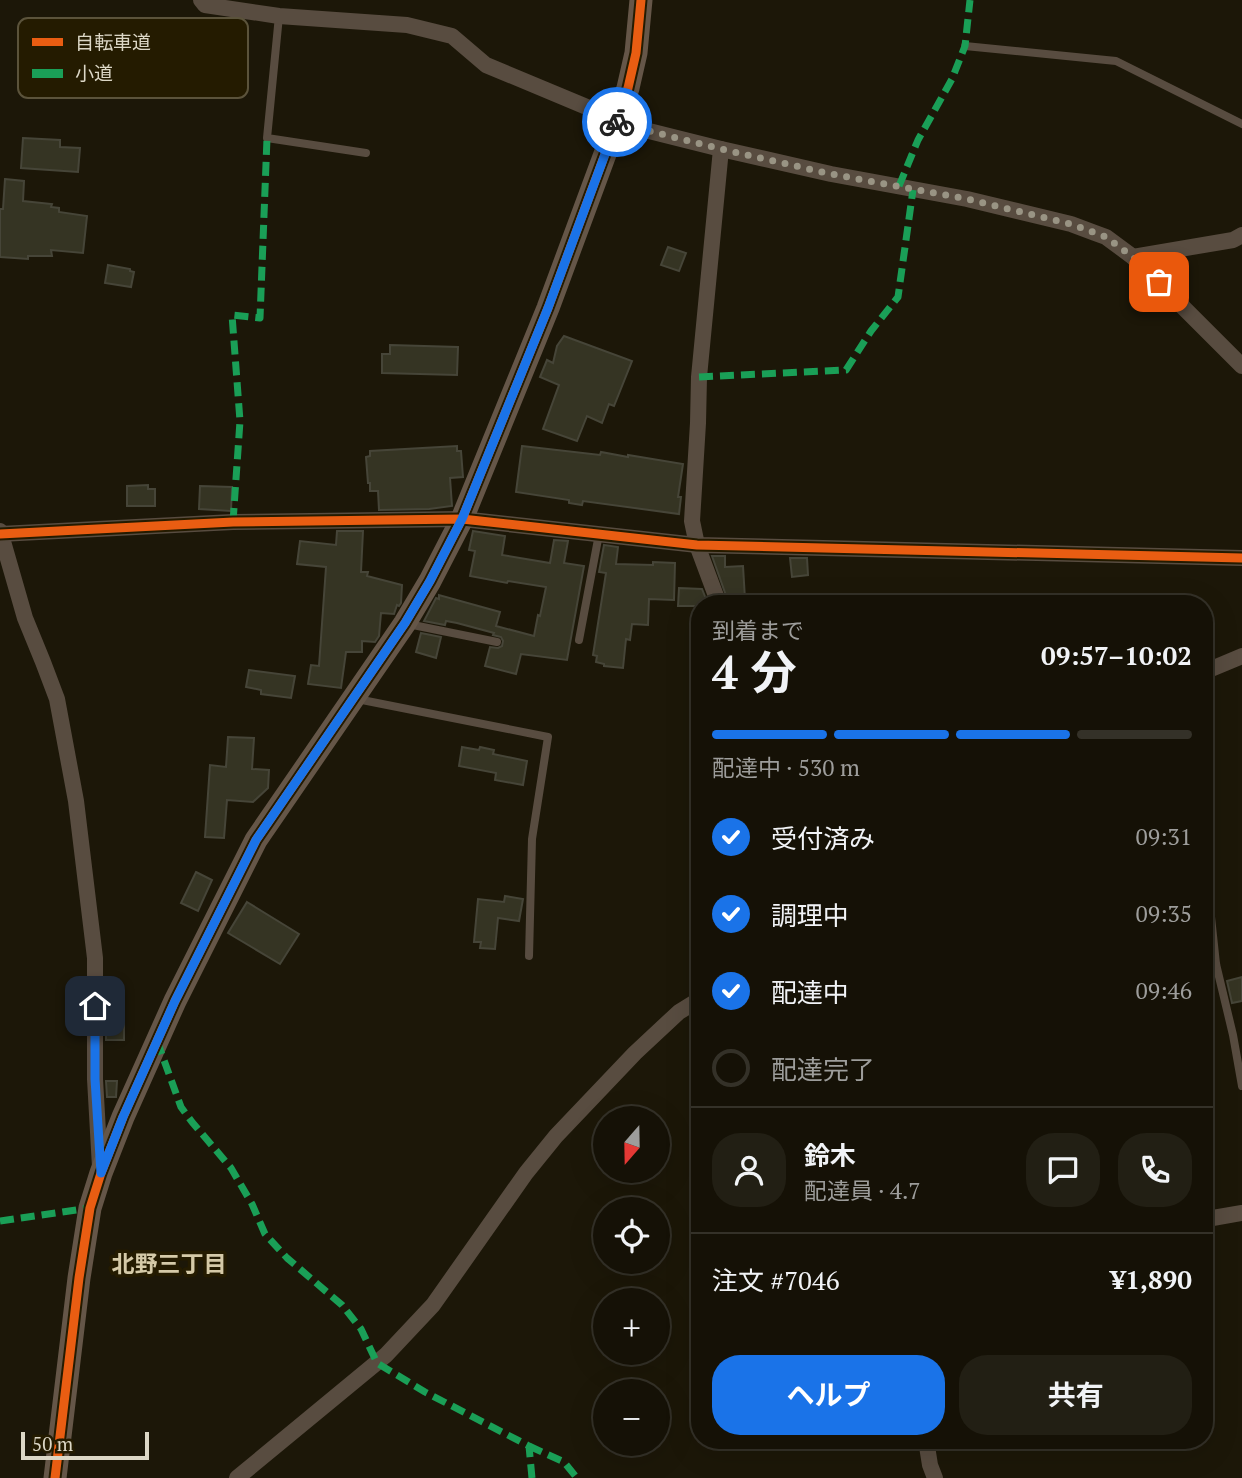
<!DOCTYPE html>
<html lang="ja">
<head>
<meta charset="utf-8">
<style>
  body { margin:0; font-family:"PT Serif","Noto Sans JP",serif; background:#221f14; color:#f1f3f6; height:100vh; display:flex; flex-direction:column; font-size:26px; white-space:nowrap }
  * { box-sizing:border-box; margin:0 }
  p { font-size:23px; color:#9d9d9b }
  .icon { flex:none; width:38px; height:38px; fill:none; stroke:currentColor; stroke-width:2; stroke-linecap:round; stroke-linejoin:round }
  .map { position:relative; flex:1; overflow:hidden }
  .details { position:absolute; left:691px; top:595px; width:522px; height:854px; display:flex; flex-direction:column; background:#151106; border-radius:28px; box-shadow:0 7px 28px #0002,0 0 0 2px #343128 }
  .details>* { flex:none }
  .needle { width:46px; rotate:200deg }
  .tools { position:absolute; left:593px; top:1106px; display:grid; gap:14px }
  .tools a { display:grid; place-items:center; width:77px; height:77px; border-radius:50%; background:#151106; box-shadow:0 7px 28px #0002,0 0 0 2px #343128; font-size:35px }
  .scale { position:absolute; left:21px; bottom:18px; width:128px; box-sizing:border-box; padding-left:7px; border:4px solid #dcd7c6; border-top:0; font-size:19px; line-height:24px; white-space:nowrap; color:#dcd7c6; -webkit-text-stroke:5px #241b00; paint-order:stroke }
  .pin { position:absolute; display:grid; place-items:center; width:60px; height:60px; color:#fff; margin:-30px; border-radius:14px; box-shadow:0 4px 10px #0006 }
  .courier { position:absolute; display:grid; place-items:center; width:70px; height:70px; margin:-35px; border:5px solid #1a73e8; border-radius:50%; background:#fff; color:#222; box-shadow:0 2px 9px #0007 }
  .overview em { font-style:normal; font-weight:700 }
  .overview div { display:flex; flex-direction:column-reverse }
  .overview { display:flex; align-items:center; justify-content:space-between; height:119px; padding:0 21px }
  h1 { font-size:46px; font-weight:700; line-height:52px }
  .bar { display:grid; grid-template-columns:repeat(4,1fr); gap:10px 7px; align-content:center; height:84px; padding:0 21px }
  .bar i { height:9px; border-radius:5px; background:#343128 }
  .bar .on { background:#1a73e8 }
  .bar p { grid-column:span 4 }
  .line { display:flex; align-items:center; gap:18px; padding:0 21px; border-top:2px solid #343128 }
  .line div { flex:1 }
  .round { display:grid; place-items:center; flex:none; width:74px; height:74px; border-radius:28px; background:#221f14 }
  ol { padding:0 21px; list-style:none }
  li { display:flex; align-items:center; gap:21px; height:77px }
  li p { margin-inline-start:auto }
  li .icon { padding:7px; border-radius:50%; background:#1a73e8; color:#fff; stroke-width:4 }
  li:last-child { color:#9d9d9b }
  li i { width:38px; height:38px; border:4px solid #343128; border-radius:50% }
  .action { display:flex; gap:14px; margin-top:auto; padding:14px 21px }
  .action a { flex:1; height:80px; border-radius:28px; background:#1a73e8; color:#fff; font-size:28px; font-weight:700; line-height:80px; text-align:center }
  .action a+a { background:#221f14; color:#f1f3f6 }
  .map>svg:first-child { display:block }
  .building { fill:#353423; stroke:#464538; stroke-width:2 }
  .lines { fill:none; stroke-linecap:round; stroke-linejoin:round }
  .lane { stroke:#584c40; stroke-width:8 }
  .street { stroke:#584c40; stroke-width:16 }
  .secondary { stroke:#655648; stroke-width:23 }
  .quiet { stroke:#1a9f57; stroke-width:7; stroke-dasharray:14 7; stroke-linecap:butt }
  .cycleway-casing { stroke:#241b00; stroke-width:13 }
  .cycleway { stroke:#e95d12; stroke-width:9 }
  .done { stroke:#999484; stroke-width:7; stroke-dasharray:0 12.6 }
  .route { stroke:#1a73e8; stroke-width:9 }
  .labels { text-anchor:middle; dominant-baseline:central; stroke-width:7; stroke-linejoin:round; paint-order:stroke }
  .neighbourhood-label { font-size:23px; font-weight:bold; fill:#d5caa8; stroke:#241b00 }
  .key { fill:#241b00; stroke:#5b533b; stroke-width:2 }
  .key-label { font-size:19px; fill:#dcd7c6 }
</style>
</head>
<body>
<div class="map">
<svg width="1242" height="1478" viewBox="0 0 1242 1478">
  <rect width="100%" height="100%" fill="#1c1708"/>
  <g class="building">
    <polygon points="23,138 60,140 60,147 80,148 78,172 21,168"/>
    <polygon points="5,179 24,181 23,201 52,204 51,207 59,208 59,212 87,216 83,253 51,250 52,256 28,256 28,259 0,257 0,209 3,209"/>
    <polygon points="668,247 686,253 679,271 661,265"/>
    <polygon points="108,265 130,269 130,271 134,272 131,287 105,283"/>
    <polygon points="564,336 632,361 614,406 609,404 602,423 587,416 577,441 543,429 559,385 540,377 547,360 553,363 557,346"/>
    <polygon points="390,345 458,347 457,375 382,373 382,354 390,354"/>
    <polygon points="457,446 457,451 461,451 463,477 450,478 452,506 429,509 379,510 378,491 370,491 370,483 368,483 366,457 370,456 370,451"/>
    <polygon points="522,446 600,455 601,452 628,457 628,455 683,464 678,497 681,497 679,514 583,501 582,505 569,503 569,500 516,492"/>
    <polygon points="148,485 148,489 155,489 155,506 127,506 127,486"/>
    <polygon points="200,486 232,487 231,511 199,509"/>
    <polygon points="337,531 363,531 361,572 368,572 367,576 402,585 401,603 399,606 397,605 394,614 381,613 379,636 375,642 362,641 362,652 346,652 341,688 308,684 311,665 319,666 326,567 297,564 300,541 336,545"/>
    <polygon points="473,531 505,536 502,555 550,563 554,540 568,541 564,563 584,566 567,660 521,654 516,674 485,666 490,647 498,648 502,646 503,641 501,637 493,635 494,633 457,623 446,621 445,625 424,621 436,598 439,599 439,595 500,612 496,626 534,636 538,615 540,616 546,587 508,581 507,583 470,576 475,551 469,550"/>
    <polygon points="604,545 618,547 616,564 653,565 653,562 675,563 674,600 649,599 648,625 632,624 630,640 626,639 623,668 604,666 604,664 596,662 597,656 593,655 606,573 599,572"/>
    <polygon points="712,556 725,556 725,567 743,566 745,599 729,604"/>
    <polygon points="790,558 807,558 808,575 792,577"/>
    <polygon points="679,588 702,589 708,604 700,604 700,606 678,606"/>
    <polygon points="421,633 441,637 436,658 416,652"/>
    <polygon points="249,670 295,676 291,698 261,694 261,690 246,687"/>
    <polygon points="228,737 254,738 252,769 269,770 268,788 253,802 227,800 224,838 205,837 210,765 226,767"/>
    <polygon points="462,747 479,750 480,747 494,750 493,754 527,761 523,785 495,780 496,773 459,766"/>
    <polygon points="196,872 212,880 198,911 181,903"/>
    <polygon points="505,896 523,899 519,921 498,918 495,949 480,948 481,942 474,942 478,899 504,902"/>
    <polygon points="247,902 299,934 280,964 228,933"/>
    <polygon points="1242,977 1242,1001 1232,1003 1227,981"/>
    <polygon points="106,994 118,994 118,1001 124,1001 124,1040 106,1040"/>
    <polygon points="106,1081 117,1081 116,1097 107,1097"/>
  </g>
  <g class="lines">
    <g class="lane">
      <polyline points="279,16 267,138 366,153"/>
      <polyline points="965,46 1116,61 1242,124"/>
      <polyline points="408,624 497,642"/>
      <polyline points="579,640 599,534"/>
      <polyline points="357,699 548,737 532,839 529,956"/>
      <polyline points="1204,851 1216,964 1233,1035 1242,1086"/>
      <polyline points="1204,973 1216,964"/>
    </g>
    <g class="street">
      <polyline points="201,0 205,5 279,16 407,25 452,36 486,65 637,128 721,149 831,174 967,199 1071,224 1095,233 1106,237 1133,257 1242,366"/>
      <polyline points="1133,257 1233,240 1242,235"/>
      <polyline points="0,531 25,618 43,662 57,699 76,801 95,958 95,1079 100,1167"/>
      <polyline points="0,534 233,522 462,519 697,545 1242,558"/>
      <polyline points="719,604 697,545 692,521 698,423 699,377 721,149"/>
      <polyline points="1204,672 1242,656"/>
      <polyline points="1204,1217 1207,1219 1242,1213"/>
      <polyline points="926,1440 930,1465 935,1478"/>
      <polyline points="237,1478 386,1355 433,1305 526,1173 556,1136 635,1053 679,1012 700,999"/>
    </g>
    <polyline class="secondary" points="55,1478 79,1278 90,1208 101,1173 123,1117 175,1001 256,840 405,623 430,581 462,519 548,308 618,119 628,88 636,53 641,0"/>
    <g class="quiet">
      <polyline points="899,186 918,140 952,79 965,46 970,0"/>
      <polyline points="699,377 846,370 871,331 898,297 913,190"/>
      <polyline points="233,522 240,421 232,315 260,318 267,138"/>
      <polyline points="157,1041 181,1107 192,1122 231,1168 252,1204 265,1234 287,1258 342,1305 361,1329 377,1363 425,1392 529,1446 532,1478"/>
      <polyline points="0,1221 90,1208"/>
      <polyline points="529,1446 564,1462 577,1478"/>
    </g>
    <defs>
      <g id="cycleway">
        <polyline points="0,534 233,522 462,519 697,545 1242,558"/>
        <polyline points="55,1478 79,1278 90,1208 101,1173 123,1117 175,1001 256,840 405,623 430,581 462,519 548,308 618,119 628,88 636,53 641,0"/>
      </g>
    </defs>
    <use href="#cycleway" class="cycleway-casing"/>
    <use href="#cycleway" class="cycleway"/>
  </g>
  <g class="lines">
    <polyline class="done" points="617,122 618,119 637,128 721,149 831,174 967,199 1071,224 1106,237 1133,257 1159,282"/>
    <polyline class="route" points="95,1006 95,1079 101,1173 123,1117 175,1001 256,840 405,623 430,581 462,519 548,308 617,122"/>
  </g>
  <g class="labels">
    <g class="neighbourhood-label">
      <text x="169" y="1263">北野三丁目</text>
    </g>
  </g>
  <rect x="18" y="18" width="230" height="80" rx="10" class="key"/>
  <rect x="32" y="38" width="31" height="8" fill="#e95d12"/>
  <rect x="32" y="69" width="31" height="9" fill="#1a9f57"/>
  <g class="key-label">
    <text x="75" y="49">自転車道</text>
    <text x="75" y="80">小道</text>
  </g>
</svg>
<div class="tools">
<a><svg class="needle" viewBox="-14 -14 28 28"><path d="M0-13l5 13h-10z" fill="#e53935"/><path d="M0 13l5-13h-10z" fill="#9d9d9b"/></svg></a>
<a><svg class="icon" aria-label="locate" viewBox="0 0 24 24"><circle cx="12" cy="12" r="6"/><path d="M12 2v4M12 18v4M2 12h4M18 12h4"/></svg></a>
<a>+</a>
<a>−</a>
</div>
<div class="scale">50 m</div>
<div class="pin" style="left:1159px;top:282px;background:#ea580c"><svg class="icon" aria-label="bag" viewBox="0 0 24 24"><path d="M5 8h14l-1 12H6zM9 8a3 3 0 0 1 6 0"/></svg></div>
<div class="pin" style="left:95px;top:1006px;background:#1f2937"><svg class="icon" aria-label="home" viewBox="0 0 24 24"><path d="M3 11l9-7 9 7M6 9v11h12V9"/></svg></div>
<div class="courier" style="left:617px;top:122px"><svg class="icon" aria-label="bike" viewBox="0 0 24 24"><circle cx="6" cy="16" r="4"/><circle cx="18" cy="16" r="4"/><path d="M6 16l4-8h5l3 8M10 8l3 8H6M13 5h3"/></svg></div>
<section class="details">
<div class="overview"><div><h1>4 分</h1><p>到着まで</p></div><em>09:57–10:02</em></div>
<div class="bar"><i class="on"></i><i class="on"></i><i class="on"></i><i></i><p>配達中 · 530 m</p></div>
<ol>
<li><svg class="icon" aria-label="check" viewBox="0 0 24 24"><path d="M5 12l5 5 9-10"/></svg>受付済み<p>09:31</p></li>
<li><svg class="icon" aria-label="check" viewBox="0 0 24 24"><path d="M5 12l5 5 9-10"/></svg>調理中<p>09:35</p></li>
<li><svg class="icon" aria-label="check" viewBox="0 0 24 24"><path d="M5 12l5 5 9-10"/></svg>配達中<p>09:46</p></li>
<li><i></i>配達完了</li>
</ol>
<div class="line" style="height:126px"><a class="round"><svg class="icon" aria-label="person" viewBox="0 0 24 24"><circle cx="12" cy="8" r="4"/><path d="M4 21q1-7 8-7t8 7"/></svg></a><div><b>鈴木</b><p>配達員 · 4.7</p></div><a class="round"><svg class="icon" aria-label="chat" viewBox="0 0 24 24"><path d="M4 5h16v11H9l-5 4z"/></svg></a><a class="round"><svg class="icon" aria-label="phone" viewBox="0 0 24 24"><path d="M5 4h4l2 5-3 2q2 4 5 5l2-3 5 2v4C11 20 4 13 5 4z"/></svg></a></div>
<div class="line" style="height:91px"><div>注文 #7046</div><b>¥1,890</b></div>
<div class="action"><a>ヘルプ</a><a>共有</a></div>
</section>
</div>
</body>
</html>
